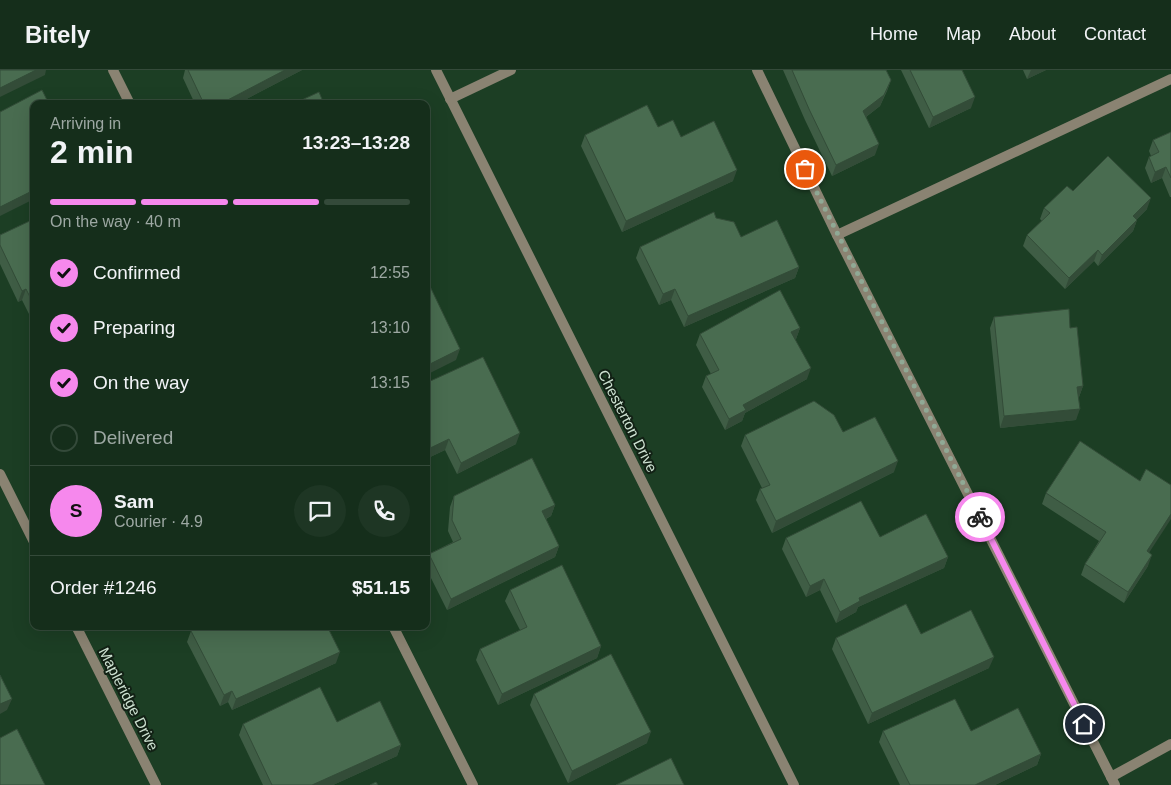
<!DOCTYPE html>
<html lang="en">
<head>
<meta charset="utf-8">
<style>
  body { margin:0; font-family:Arial,sans-serif; background:#1e3624; color:#f1f3f6; height:100vh; display:flex; flex-direction:column; font-size:19px; white-space:nowrap }
  * { box-sizing:border-box; margin:0 }
  p { font-size:16px; color:#9da8a3 }
  .icon { flex:none; width:28px; height:28px; fill:none; stroke:currentColor; stroke-width:2; stroke-linecap:round; stroke-linejoin:round }
  .map { position:relative; flex:1; overflow:hidden }
  .panel { position:absolute; left:30px; top:30px; width:400px; height:530px; display:flex; flex-direction:column; background:#152e1b; border-radius:10px; box-shadow:0 5px 20px #0002,0 0 0 1px #344a3a }
  .panel>* { flex:none }
  .pin { position:absolute; display:grid; place-items:center; width:42px; height:42px; color:#fff; margin:-21px; border:2px solid #fff; border-radius:50%; box-shadow:0 1px 5px #0007 }
  .courier { position:absolute; display:grid; place-items:center; width:50px; height:50px; margin:-25px; border:4px solid #f688ed; border-radius:50%; background:#fff; color:#222; box-shadow:0 1px 6px #0007 }
  .overview em { font-style:normal; font-weight:700 }
  .overview div { display:flex; flex-direction:column-reverse }
  .overview { display:flex; align-items:center; justify-content:space-between; height:85px; padding:0 20px }
  h1 { font-size:32px; font-weight:700; line-height:38px }
  .bar { display:grid; grid-template-columns:repeat(4,1fr); gap:8px 5px; align-content:center; height:60px; padding:0 20px }
  .bar i { height:6px; border-radius:4px; background:#344a3a }
  .bar .selected { background:#f688ed }
  .bar p { grid-column:span 4 }
  .line { display:flex; align-items:center; gap:12px; padding:0 20px; border-top:1px solid #344a3a }
  .line div { flex:1 }
  .round { display:grid; place-items:center; flex:none; width:52px; height:52px; border-radius:26px; background:#1e3624 }
  ol { padding:0 20px; list-style:none }
  li { display:flex; align-items:center; gap:15px; height:55px }
  li p { margin-inline-start:auto }
  li .icon { padding:5px; border-radius:50%; background:#f688ed; color:#111; stroke-width:4 }
  li:last-child { color:#9da8a3 }
  li i { width:28px; height:28px; border:2px solid #344a3a; border-radius:50% }
  header { display:flex; align-items:center; gap:30px; box-sizing:border-box; height:70px; padding:0 25px; background:#152e1b; border-bottom:1px solid #344a3a }
  header strong { font-size:24px }
  nav { display:flex; gap:28px; margin-inline-start:auto; font-size:18px }
  .map>svg:first-child { display:block }
  .lines { fill:none; stroke-linecap:round; stroke-linejoin:round }
  .service { stroke:#8a8372; stroke-width:10 }
  .minor { stroke:#8a8372; stroke-width:10 }
  .wall { fill:#3f5d45 }
  .shaded-wall { fill:#334c38 }
  .building { fill:#496c50; stroke:#334c38 }
  .done { stroke:#90a995; stroke-width:5; stroke-dasharray:0 9 }
  .route { stroke:#f688ed; stroke-width:6 }
  .labels { text-anchor:middle; dominant-baseline:central; stroke-width:4; stroke-linejoin:round; paint-order:stroke }
  .street-label { font-size:15px; fill:#cee2d2; stroke:#122115 }
</style>
</head>
<body>
<header>
<strong>Bitely</strong>
<nav><a>Home</a><a>Map</a><a>About</a><a>Contact</a></nav>
</header>
<div class="map">
<svg width="1171" height="715" viewBox="0 0 1171 715">
  <rect width="100%" height="100%" fill="#1c3e24"/>
  <g class="lines">
    <g class="service">
      <polyline points="113,0 130,34"/>
      <polyline points="757,0 837,165 1171,9"/>
      <polyline points="837,165 1115,715"/>
      <polyline points="393,556 473,715"/>
      <polyline points="1111,707 1171,674"/>
    </g>
    <g class="minor">
      <polyline points="436,0 794,715"/>
      <polyline points="450,29 511,0"/>
      <polyline points="0,404 34,472"/>
      <polyline points="76,556 156,715"/>
    </g>
  </g>
  <g class="wall">
    <polygon points="185,0 302,0 237,34 195,34 183,8"/>
    <polygon points="783,0 886,0 891,10 887,21 880,36 866,47 875,85 832,106 805,50"/>
    <polygon points="901,0 962,0 971,38 929,58"/>
    <polygon points="1023,0 1046,0 1027,9"/>
    <polygon points="658,57 681,67 733,111 622,162 581,76 585,65"/>
    <polygon points="1171,62 1171,127 1170,127 1162,108 1151,113 1145,98 1149,87 1151,86 1149,81 1153,70"/>
    <polygon points="1073,121 1147,139 1137,149 1137,150 1133,161 1098,196 1094,191 1065,219 1023,176 1027,165 1042,151 1040,149 1044,138"/>
    <polygon points="716,148 741,167 799,197 795,208 684,257 671,230 659,235 636,188 640,177"/>
    <polygon points="34,149 34,252 33,252 22,230 18,232 0,194 0,165"/>
    <polygon points="994,247 1070,258 1083,316 1079,327 1078,328 1076,350 1000,358 990,258"/>
    <polygon points="800,258 796,269 795,269 807,309 745,343 742,351 725,360 702,317 706,306 711,304 696,275 700,264"/>
    <polygon points="426,313 516,374 457,404 445,380 426,389"/>
    <polygon points="843,362 894,402 772,463 756,430 760,419 762,418 741,376 745,365"/>
    <polygon points="1046,423 1149,482 1148,496 1124,533 1081,505 1085,494 1099,471 1042,434"/>
    <polygon points="454,426 555,435 551,446 546,449 559,476 555,487 447,540 426,498 426,492 429,484 453,472 448,461 450,437"/>
    <polygon points="880,467 948,487 944,498 858,537 856,542 836,553 820,520 806,527 782,479 786,468"/>
    <polygon points="510,520 601,576 597,588 498,635 476,590 480,579 520,560 505,531"/>
    <polygon points="191,561 336,593 232,640 228,632 220,636 187,572"/>
    <polygon points="921,564 989,598 868,654 832,579 836,568"/>
    <polygon points="534,624 647,673 568,713 530,635"/>
    <polygon points="337,652 401,675 397,686 333,715 263,715 239,665 243,654"/>
    <polygon points="883,661 971,661 1041,684 1037,695 995,715 900,715 879,672"/>
  </g>
  <g class="shaded-wall">
    <polygon points="36,0 46,0 45,5 0,27 0,18"/>
    <polygon points="285,0 302,0 237,34 220,34"/>
    <polygon points="1031,0 1046,0 1027,9"/>
    <polygon points="891,10 880,36 859,52 863,41"/>
    <polygon points="975,27 971,38 929,58 933,47"/>
    <polygon points="879,74 875,85 832,106 836,95"/>
    <polygon points="1166,97 1162,108 1151,113 1155,102"/>
    <polygon points="737,100 733,111 622,162 626,151"/>
    <polygon points="34,120 34,129 0,146 0,137"/>
    <polygon points="1151,128 1147,139 1129,157 1133,146"/>
    <polygon points="1137,150 1133,161 1098,196 1102,185"/>
    <polygon points="1098,180 1094,191 1065,219 1069,208"/>
    <polygon points="799,197 795,208 684,257 688,246"/>
    <polygon points="26,219 22,230 18,232 22,221"/>
    <polygon points="675,219 671,230 659,235 663,224"/>
    <polygon points="800,258 796,269 787,273 791,262"/>
    <polygon points="460,279 456,290 426,305 426,296"/>
    <polygon points="811,298 807,309 745,343 742,351 725,360 729,349 743,335"/>
    <polygon points="1083,316 1079,327 1073,328 1077,317"/>
    <polygon points="1080,339 1076,350 1000,358 1004,346"/>
    <polygon points="520,363 516,374 457,404 461,393"/>
    <polygon points="449,369 445,380 426,389 426,380"/>
    <polygon points="898,391 894,402 772,463 776,451"/>
    <polygon points="555,435 551,446 538,452 542,441"/>
    <polygon points="1171,444 1171,449 1143,492 1147,481"/>
    <polygon points="559,476 555,487 447,540 451,529"/>
    <polygon points="1152,485 1148,496 1124,533 1128,522"/>
    <polygon points="948,487 944,498 858,537 856,542 836,553 840,542 859,528"/>
    <polygon points="824,509 820,520 806,527 810,516"/>
    <polygon points="601,576 597,588 498,635 502,624"/>
    <polygon points="340,582 336,593 232,640 236,629"/>
    <polygon points="994,587 989,598 868,654 872,643"/>
    <polygon points="232,621 228,632 220,636 224,625"/>
    <polygon points="12,629 7,640 0,644 0,634"/>
    <polygon points="651,662 647,673 568,713 572,701"/>
    <polygon points="401,675 397,686 333,715 312,715"/>
    <polygon points="1041,684 1037,695 995,715 975,715"/>
  </g>
  <g class="building">
    <polygon points="0,0 36,0 0,18"/>
    <polygon points="188,0 285,0 220,34 204,34"/>
    <polygon points="792,0 886,0 891,10 884,25 863,41 879,74 836,95 809,39"/>
    <polygon points="910,0 962,0 975,27 933,47"/>
    <polygon points="42,20 49,34 34,34 34,120 0,137 0,42"/>
    <polygon points="319,22 324,34 293,34"/>
    <polygon points="647,35 658,57 673,50 681,67 714,51 737,100 626,151 585,65"/>
    <polygon points="1171,62 1171,108 1166,97 1155,102 1149,87 1159,82 1153,70"/>
    <polygon points="1108,86 1151,128 1133,146 1137,150 1102,185 1098,180 1069,208 1027,165 1050,143 1044,138 1067,116 1073,121"/>
    <polygon points="714,142 716,148 734,152 741,167 777,150 799,197 688,246 675,219 663,224 640,177"/>
    <polygon points="34,149 34,235 26,219 22,221 0,175 0,165"/>
    <polygon points="426,208 460,279 426,296"/>
    <polygon points="780,220 800,258 791,262 811,298 743,335 746,340 729,349 706,306 719,300 700,264"/>
    <polygon points="1069,239 1070,258 1077,257 1083,316 1077,317 1080,339 1004,346 994,247"/>
    <polygon points="483,287 520,363 461,393 449,369 426,380 426,313"/>
    <polygon points="814,331 834,345 843,362 875,347 898,391 776,451 760,419 770,415 745,365"/>
    <polygon points="1080,371 1140,411 1146,399 1171,415 1171,444 1147,481 1152,485 1128,522 1085,494 1106,462 1046,423"/>
    <polygon points="532,388 555,435 542,441 559,476 451,529 429,484 461,469 452,450 454,426"/>
    <polygon points="861,431 880,467 926,444 948,487 859,528 860,531 840,542 824,509 810,516 786,468"/>
    <polygon points="562,495 601,576 502,624 480,579 527,557 510,520"/>
    <polygon points="906,534 921,564 971,540 994,587 872,643 836,568"/>
    <polygon points="201,556 327,556 340,582 236,629 232,621 224,625 191,561"/>
    <polygon points="611,584 651,662 572,701 534,624"/>
    <polygon points="0,605 12,629 0,634"/>
    <polygon points="320,617 337,652 380,631 401,675 312,715 272,715 243,654"/>
    <polygon points="955,629 971,661 1018,638 1041,684 975,715 910,715 883,661"/>
    <polygon points="17,659 45,715 0,715 0,668"/>
    <polygon points="671,688 684,715 616,715"/>
    <polygon points="376,712 378,715 370,715"/>
  </g>
  <g class="lines">
    <polyline class="done" points="805,99 980,447"/>
    <polyline class="route" points="980,447 1084,654"/>
  </g>
  <g class="labels">
    <g class="street-label">
      <text transform="translate(628 351) rotate(63)">Chesterton Drive</text>
      <text transform="translate(129 629) rotate(63)">Mapleridge Drive</text>
    </g>
  </g>
</svg>
<div class="pin" style="left:805px;top:99px;background:#ea580c"><svg class="icon" aria-label="bag" viewBox="0 0 24 24"><path d="M5 8h14l-1 12H6zM9 8a3 3 0 0 1 6 0"/></svg></div>
<div class="pin" style="left:1084px;top:654px;background:#1f2937"><svg class="icon" aria-label="home" viewBox="0 0 24 24"><path d="M3 11l9-7 9 7M6 9v11h12V9"/></svg></div>
<div class="courier" style="left:980px;top:447px"><svg class="icon" aria-label="bike" viewBox="0 0 24 24"><circle cx="6" cy="16" r="4"/><circle cx="18" cy="16" r="4"/><path d="M6 16l4-8h5l3 8M10 8l3 8H6M13 5h3"/></svg></div>
<section class="panel">
<div class="overview"><div><h1>2 min</h1><p>Arriving in</p></div><em>13:23–13:28</em></div>
<div class="bar"><i class="selected"></i><i class="selected"></i><i class="selected"></i><i></i><p>On the way · 40 m</p></div>
<ol>
<li><svg class="icon" aria-label="check" viewBox="0 0 24 24"><path d="M5 12l5 5 9-10"/></svg>Confirmed<p>12:55</p></li>
<li><svg class="icon" aria-label="check" viewBox="0 0 24 24"><path d="M5 12l5 5 9-10"/></svg>Preparing<p>13:10</p></li>
<li><svg class="icon" aria-label="check" viewBox="0 0 24 24"><path d="M5 12l5 5 9-10"/></svg>On the way<p>13:15</p></li>
<li><i></i>Delivered</li>
</ol>
<div class="line" style="height:90px"><b class="round" style="background:#f688ed;color:#111">S</b><div><b>Sam</b><p>Courier · 4.9</p></div><a class="round"><svg class="icon" aria-label="chat" viewBox="0 0 24 24"><path d="M4 5h16v11H9l-5 4z"/></svg></a><a class="round"><svg class="icon" aria-label="phone" viewBox="0 0 24 24"><path d="M5 4h4l2 5-3 2q2 4 5 5l2-3 5 2v4C11 20 4 13 5 4z"/></svg></a></div>
<div class="line" style="height:65px"><div>Order #1246</div><b>$51.15</b></div>
</section>
</div>
</body>
</html>
